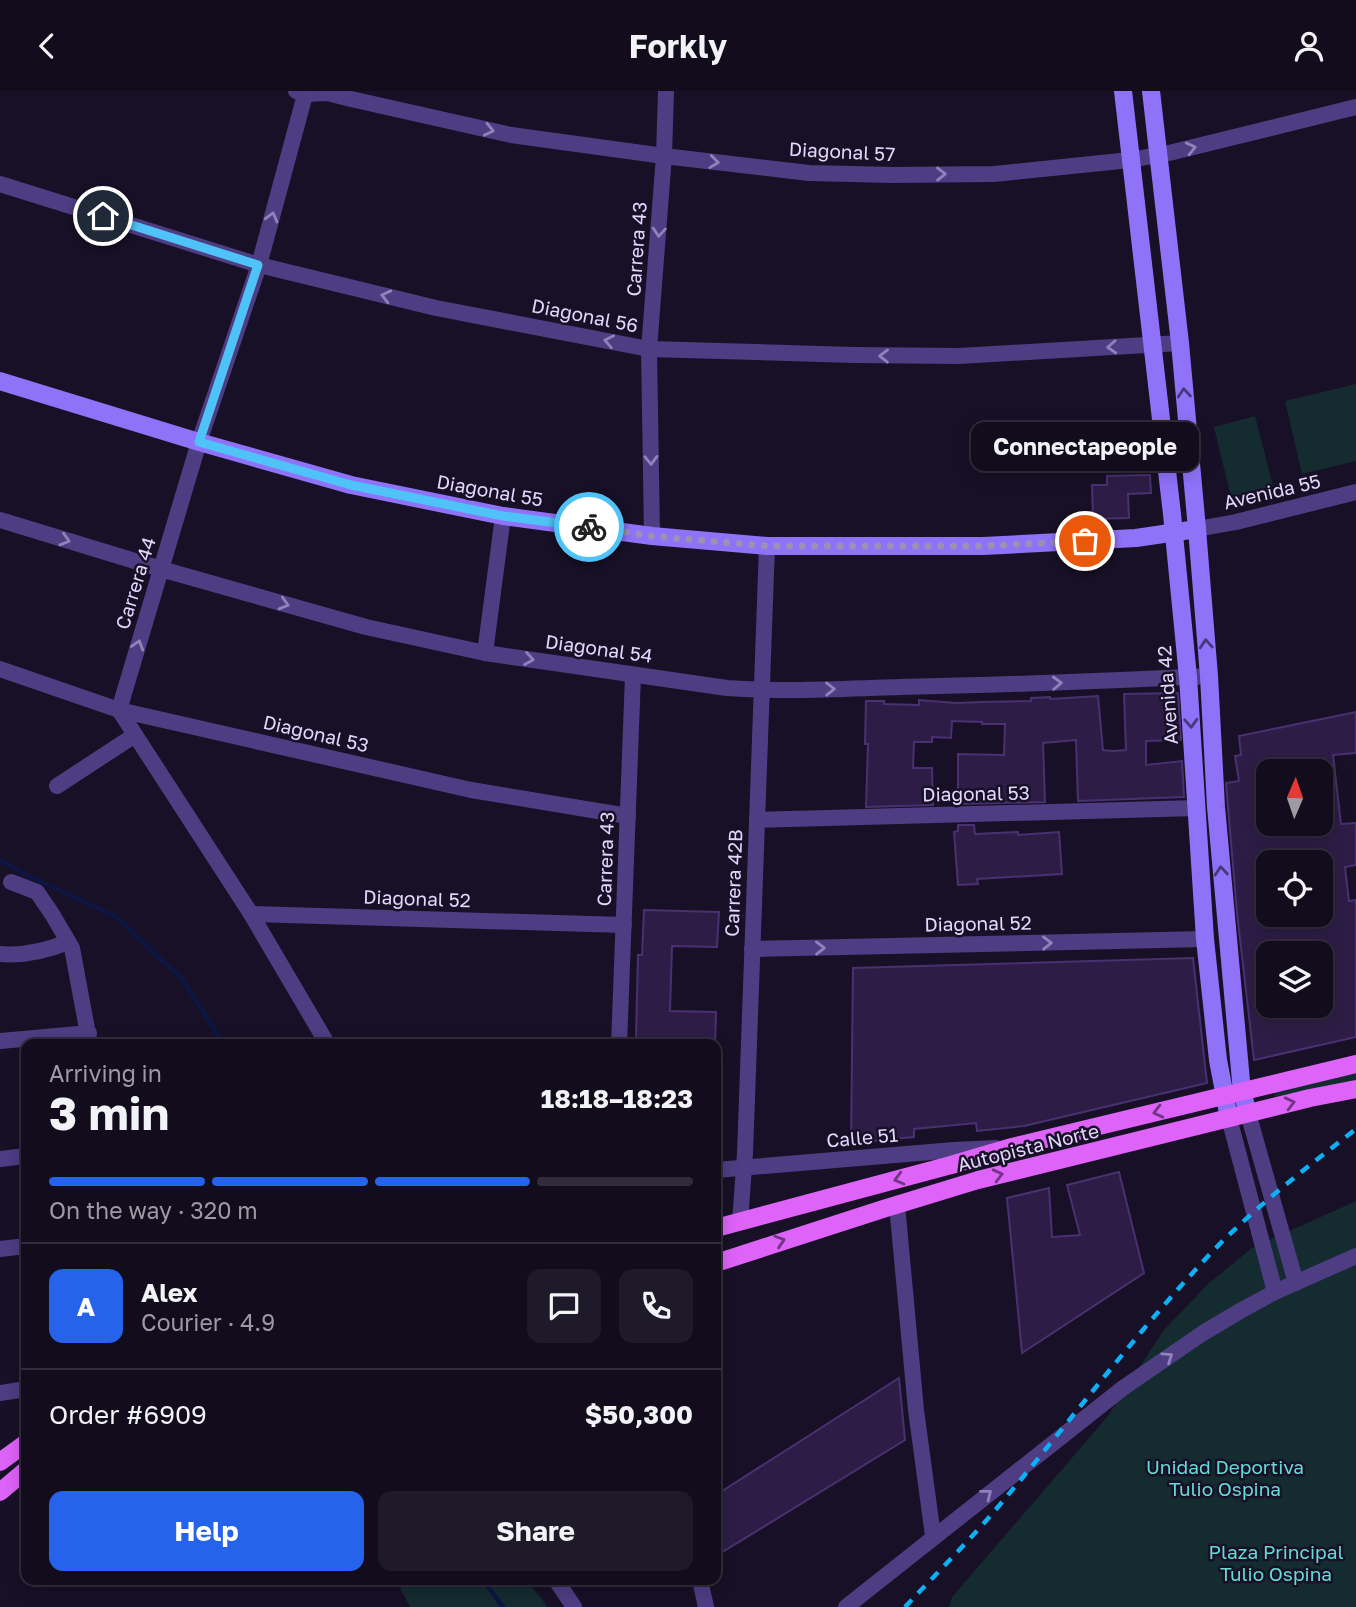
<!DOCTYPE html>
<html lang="en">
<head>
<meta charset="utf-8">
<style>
  body { margin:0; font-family:"Golos Text",sans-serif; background:#1f1a29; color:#f1f3f6; height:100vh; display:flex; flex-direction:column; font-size:26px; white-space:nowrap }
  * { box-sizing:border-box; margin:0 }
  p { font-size:23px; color:#9c9ba3 }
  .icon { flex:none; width:38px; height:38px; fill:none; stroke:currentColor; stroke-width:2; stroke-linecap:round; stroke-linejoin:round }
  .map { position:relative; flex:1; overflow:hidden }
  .details { position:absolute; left:21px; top:948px; width:700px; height:546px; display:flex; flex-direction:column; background:#120c1c; border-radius:14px; box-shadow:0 4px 18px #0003,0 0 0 2px #312c3b }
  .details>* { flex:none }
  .needle { width:46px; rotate:2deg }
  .controls { position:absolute; left:1256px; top:668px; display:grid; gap:14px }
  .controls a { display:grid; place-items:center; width:77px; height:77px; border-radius:14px; background:#120c1c; box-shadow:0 4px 18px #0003,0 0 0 2px #312c3b; font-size:35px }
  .pin { position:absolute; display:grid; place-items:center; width:60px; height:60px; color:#fff; margin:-30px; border:4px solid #fff; border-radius:50%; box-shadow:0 2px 7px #0007 }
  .courier { position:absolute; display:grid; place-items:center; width:70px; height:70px; margin:-35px; border:5px solid #4fc3f7; border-radius:50%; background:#fff; color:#222; box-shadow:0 2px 9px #0007 }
  .bubble { position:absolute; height:49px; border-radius:14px; background:#120c1c; box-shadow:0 4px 18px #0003,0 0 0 2px #312c3b; font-size:23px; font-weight:700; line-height:49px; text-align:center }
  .head em { font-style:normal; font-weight:700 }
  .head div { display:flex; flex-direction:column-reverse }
  .head { display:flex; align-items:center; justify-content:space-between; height:119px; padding:0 28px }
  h1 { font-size:46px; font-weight:700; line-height:52px }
  .bar { display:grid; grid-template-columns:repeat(4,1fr); gap:10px 7px; align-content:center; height:84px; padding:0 28px }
  .bar i { height:9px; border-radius:5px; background:#312c3b }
  .bar .on { background:#2563eb }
  .bar p { grid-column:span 4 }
  .line { display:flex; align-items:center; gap:18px; padding:0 28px; border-top:2px solid #312c3b }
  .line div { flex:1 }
  .round { display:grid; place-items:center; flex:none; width:74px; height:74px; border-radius:14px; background:#1f1a29 }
  .action { display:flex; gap:14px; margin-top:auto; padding:14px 28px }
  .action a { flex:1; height:80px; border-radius:14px; background:#2563eb; color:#fff; font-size:28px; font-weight:700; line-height:80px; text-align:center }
  .action a+a { background:#1f1a29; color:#f1f3f6 }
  header { display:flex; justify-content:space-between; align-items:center; height:91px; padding:0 28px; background:#120c1c; font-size:32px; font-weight:700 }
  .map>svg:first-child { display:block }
  .green { fill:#142b30 }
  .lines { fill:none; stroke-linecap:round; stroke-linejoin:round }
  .stream { stroke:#0d1643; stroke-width:4.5 }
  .building { fill:#2d1d46; stroke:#4a3071; stroke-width:2; fill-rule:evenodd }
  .street { stroke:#4e3d83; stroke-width:16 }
  .secondary { stroke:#9072f9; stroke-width:18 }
  .primary { stroke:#de63f8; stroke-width:18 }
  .rail { stroke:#0bb0f5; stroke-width:4.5; stroke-dasharray:10 9; stroke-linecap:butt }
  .oneway { stroke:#9182ba }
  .oneway2 { stroke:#48377a }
  .oneway3 { stroke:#713584 }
  .done { stroke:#9c91b2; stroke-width:7; stroke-dasharray:0 12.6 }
  .route { stroke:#4fc3f7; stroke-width:9 }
  .labels { text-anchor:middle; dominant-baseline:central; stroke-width:5; stroke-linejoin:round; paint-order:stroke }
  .street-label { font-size:19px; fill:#e3d7fd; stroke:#181026 }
  .park-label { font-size:19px; fill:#65dbd5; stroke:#181026 }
</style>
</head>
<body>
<header><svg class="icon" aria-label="back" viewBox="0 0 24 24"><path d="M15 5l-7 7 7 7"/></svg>Forkly<svg class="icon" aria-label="person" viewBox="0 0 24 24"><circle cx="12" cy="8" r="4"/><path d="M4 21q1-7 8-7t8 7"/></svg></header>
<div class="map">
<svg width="1356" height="1516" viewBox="0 0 1356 1516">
  <rect width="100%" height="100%" fill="#181026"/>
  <g class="green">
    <polygon points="1356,293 1356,370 1302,383 1285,310"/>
    <polygon points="1255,325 1273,395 1231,406 1214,336"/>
    <polygon points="1356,982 1356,989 1275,1006 1273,999"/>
    <polygon points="1356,1110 1356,1516 949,1516 952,1506 1108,1325 1163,1240 1209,1192 1252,1157"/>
    <polygon points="396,1489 525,1489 542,1508 547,1516 410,1516"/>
  </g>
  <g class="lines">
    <g class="stream">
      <polyline points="0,769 28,785 115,825 183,889 224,954"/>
      <polyline points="483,1489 503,1516"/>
    </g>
  </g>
  <g class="building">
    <polygon points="1150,384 1151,402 1128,403 1129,427 1093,428 1092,394 1107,394 1107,385"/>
    <polygon points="1178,602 1181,649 1146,650 1146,674 1182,670 1184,706 1078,710 1076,649 1043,652 1045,711 958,713 958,663 1004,664 1005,633 982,633 982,631 952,630 951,647 932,646 932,651 914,651 913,677 932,677 933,714 866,716 868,653 865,653 866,610 884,610 884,613 919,614 919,609 956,612 982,611 1031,610 1031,607 1050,606 1050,608 1098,605 1103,659 1113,660 1126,659 1124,603"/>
    <path d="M1356,621V662L1333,664L1341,733L1356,732V774L1345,776L1349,810L1356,809V946L1254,969L1237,822L1226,692L1239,690L1235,665L1241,664L1239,645ZM1269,681H1321V733H1269ZM1269,772H1321V824H1269ZM1269,863H1321V915H1269Z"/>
    <polygon points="958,734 974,734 975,743 1018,741 1018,744 1059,741 1062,783 977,788 978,793 958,794 954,741 958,740"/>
    <polygon points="644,819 719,821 717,856 672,855 670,920 716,921 715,954 681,954 682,949 636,947 638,864 642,864"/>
    <polygon points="1193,867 1207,992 1024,1035 977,1040 976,1032 914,1038 914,1046 851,1052 853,877"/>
    <polygon points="1119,1081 1144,1182 1022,1262 1007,1107 1049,1097 1052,1146 1080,1144 1067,1094"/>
    <polygon points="899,1287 905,1349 716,1465 716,1404"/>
  </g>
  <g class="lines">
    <g class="street">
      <polyline points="296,0 306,3 327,2 351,8 511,44 664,65 809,82 893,84 994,83 1130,69 1169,62 1356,16"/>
      <polyline points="306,0 259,174 199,351 119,619 251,823 328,954"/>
      <polyline points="0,93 259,174 436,217 649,258 855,264 959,265 1180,252"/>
      <path d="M0,429L161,478L366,536L485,562L727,597C784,601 841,598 899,596C1002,594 1106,590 1209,585"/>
      <polyline points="1197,438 1236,431 1356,401"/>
      <polyline points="652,445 649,258 664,65 666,0"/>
      <polyline points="485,562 503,425"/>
      <polyline points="0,578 119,619 471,699 628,725"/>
      <polyline points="57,695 135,644"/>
      <polyline points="757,729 1196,717"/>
      <polyline points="11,791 37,801 52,823 72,857 90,954"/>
      <polyline points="251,823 624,834"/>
      <polyline points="752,858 1205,848"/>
      <path d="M0,863C24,865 46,860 68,851"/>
      <polyline points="0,950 89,942"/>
      <polyline points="619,954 633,584"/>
      <polyline points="1248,1022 1296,1192"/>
      <polyline points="1229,1027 1275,1201"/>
      <polyline points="0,1068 26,1065"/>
      <polyline points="716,1079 954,1059 996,1057"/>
      <polyline points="897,1114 916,1319 933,1445"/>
      <polyline points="740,1131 745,1062 767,455"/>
      <polyline points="0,1158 26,1155"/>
      <polyline points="0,1302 26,1298"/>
      <polyline points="556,1489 574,1516"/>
      <polyline points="700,1489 706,1516"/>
      <polyline points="846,1516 1123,1297 1203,1242 1240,1220 1275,1201 1356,1165"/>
    </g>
    <g class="secondary">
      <polyline points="1123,0 1172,423 1188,586 1205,848 1218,969 1229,1027"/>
      <polyline points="1151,0 1180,252 1197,438 1209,585 1216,716 1242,1001 1248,1022"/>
      <polyline points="0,290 199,351 351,394 503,425 652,445 767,455 983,455 1136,447 1197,438"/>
    </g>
    <g class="primary">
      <polyline points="716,1137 951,1074 1012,1056 1356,973"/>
      <polyline points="716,1172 883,1118 978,1089 1310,1007 1356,998"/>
      <polyline points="0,1371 26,1352"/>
      <polyline points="0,1401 26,1379"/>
    </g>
    <path class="rail" d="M905,1516C934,1485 964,1455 992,1423C1066,1336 1133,1245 1211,1162C1255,1116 1306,1077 1356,1038"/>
  </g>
  <defs><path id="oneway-chevron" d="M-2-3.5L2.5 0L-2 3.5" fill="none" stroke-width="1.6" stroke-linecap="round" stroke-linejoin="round" transform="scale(1.75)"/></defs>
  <g class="oneway">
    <use href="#oneway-chevron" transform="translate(489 39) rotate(13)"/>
    <use href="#oneway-chevron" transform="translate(1191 57) rotate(-14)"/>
    <use href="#oneway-chevron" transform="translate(714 71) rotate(7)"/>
    <use href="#oneway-chevron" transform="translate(941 83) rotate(-1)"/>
    <use href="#oneway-chevron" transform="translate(272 126) rotate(-75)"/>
    <use href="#oneway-chevron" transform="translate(659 141) rotate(94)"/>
    <use href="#oneway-chevron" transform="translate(386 205) rotate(-166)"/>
    <use href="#oneway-chevron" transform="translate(609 250) rotate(-169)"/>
    <use href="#oneway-chevron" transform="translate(1112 256) rotate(177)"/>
    <use href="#oneway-chevron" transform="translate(884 265) rotate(-179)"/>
    <use href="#oneway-chevron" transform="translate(651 369) rotate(89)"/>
    <use href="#oneway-chevron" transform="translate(65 449) rotate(17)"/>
    <use href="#oneway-chevron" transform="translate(284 513) rotate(16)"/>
    <use href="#oneway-chevron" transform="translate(138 554) rotate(-73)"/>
    <use href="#oneway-chevron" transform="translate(529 568) rotate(9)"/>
    <use href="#oneway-chevron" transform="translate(1057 592) rotate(-2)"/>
    <use href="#oneway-chevron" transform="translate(830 598) rotate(-1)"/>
    <use href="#oneway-chevron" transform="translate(1047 852) rotate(-1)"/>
    <use href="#oneway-chevron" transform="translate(820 857) rotate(-1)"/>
    <use href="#oneway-chevron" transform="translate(1168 1266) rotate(-34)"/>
    <use href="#oneway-chevron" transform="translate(987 1403) rotate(-38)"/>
  </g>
  <g class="oneway2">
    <use href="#oneway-chevron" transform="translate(1184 302) rotate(-95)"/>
    <use href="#oneway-chevron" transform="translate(1206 553) rotate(-94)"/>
    <use href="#oneway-chevron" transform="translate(1191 632) rotate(87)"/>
    <use href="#oneway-chevron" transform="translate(1221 780) rotate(-95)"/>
  </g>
  <g class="oneway3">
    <use href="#oneway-chevron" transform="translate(1290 1012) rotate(-14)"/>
    <use href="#oneway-chevron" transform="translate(1158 1021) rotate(166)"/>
    <use href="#oneway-chevron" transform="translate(998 1084) rotate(-14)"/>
    <use href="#oneway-chevron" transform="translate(899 1088) rotate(165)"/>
    <use href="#oneway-chevron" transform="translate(780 1150) rotate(-18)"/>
  </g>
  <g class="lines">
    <polyline class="done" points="589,436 652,445 767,455 983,455 1085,450"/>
    <polyline class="route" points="103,125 258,174 199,351 351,394 503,425 589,436"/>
  </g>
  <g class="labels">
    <g class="street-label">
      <text transform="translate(842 60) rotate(3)">Diagonal 57</text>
      <text transform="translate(636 158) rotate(-86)">Carrera 43</text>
      <text transform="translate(585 224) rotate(11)">Diagonal 56</text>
      <text transform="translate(490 399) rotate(10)">Diagonal 55</text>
      <text transform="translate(1272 400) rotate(-13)">Avenida 55</text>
      <text transform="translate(135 492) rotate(-73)">Carrera 44</text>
      <text transform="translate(599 557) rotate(8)">Diagonal 54</text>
      <text transform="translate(1167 604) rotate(-94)">Avenida 42</text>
      <text transform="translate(316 642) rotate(13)">Diagonal 53</text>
      <text transform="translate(976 702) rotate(-1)">Diagonal 53</text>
      <text transform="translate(605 768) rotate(-88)">Carrera 43</text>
      <text transform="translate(733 792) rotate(-88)">Carrera 42B</text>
      <text transform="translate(417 807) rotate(2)">Diagonal 52</text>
      <text transform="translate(978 832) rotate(-1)">Diagonal 52</text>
      <text transform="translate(862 1046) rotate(-5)">Calle 51</text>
      <text transform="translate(1028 1056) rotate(-14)">Autopista Norte</text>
    </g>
    <g class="park-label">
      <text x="1225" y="1375">Unidad Deportiva<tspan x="1225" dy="22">Tulio Ospina</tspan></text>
      <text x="1276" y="1460">Plaza Principal<tspan x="1276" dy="22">Tulio Ospina</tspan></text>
    </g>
  </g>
</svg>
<div class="controls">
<a><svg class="needle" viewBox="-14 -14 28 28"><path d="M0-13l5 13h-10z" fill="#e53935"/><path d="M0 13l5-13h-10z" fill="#9c9ba3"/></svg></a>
<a><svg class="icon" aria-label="locate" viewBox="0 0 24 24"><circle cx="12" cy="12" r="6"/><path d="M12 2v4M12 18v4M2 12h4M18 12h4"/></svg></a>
<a><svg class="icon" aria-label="layers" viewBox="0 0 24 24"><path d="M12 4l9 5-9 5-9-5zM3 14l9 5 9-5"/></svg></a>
</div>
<div class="pin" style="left:1085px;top:450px;background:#ea580c"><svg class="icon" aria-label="bag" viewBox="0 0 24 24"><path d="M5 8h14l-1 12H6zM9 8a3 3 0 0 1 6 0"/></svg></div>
<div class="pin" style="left:103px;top:125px;background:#1f2937"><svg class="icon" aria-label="home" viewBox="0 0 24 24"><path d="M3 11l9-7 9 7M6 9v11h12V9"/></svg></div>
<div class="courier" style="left:589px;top:436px"><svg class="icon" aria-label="bike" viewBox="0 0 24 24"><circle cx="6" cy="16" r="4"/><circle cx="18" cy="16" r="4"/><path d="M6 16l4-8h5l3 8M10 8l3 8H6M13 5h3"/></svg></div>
<div class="bubble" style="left:971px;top:331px;width:228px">Connectapeople</div>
<section class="details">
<div class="head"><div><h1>3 min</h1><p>Arriving in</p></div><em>18:18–18:23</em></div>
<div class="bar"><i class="on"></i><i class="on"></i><i class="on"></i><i></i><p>On the way · 320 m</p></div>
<div class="line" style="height:126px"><b class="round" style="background:#2563eb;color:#fff">A</b><div><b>Alex</b><p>Courier · 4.9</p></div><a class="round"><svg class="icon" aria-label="chat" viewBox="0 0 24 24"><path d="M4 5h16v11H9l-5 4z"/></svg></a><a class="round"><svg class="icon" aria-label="phone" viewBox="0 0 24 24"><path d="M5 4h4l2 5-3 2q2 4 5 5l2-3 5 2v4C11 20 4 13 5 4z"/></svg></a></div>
<div class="line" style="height:91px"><div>Order #6909</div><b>$50,300</b></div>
<div class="action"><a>Help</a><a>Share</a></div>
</section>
</div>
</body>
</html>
